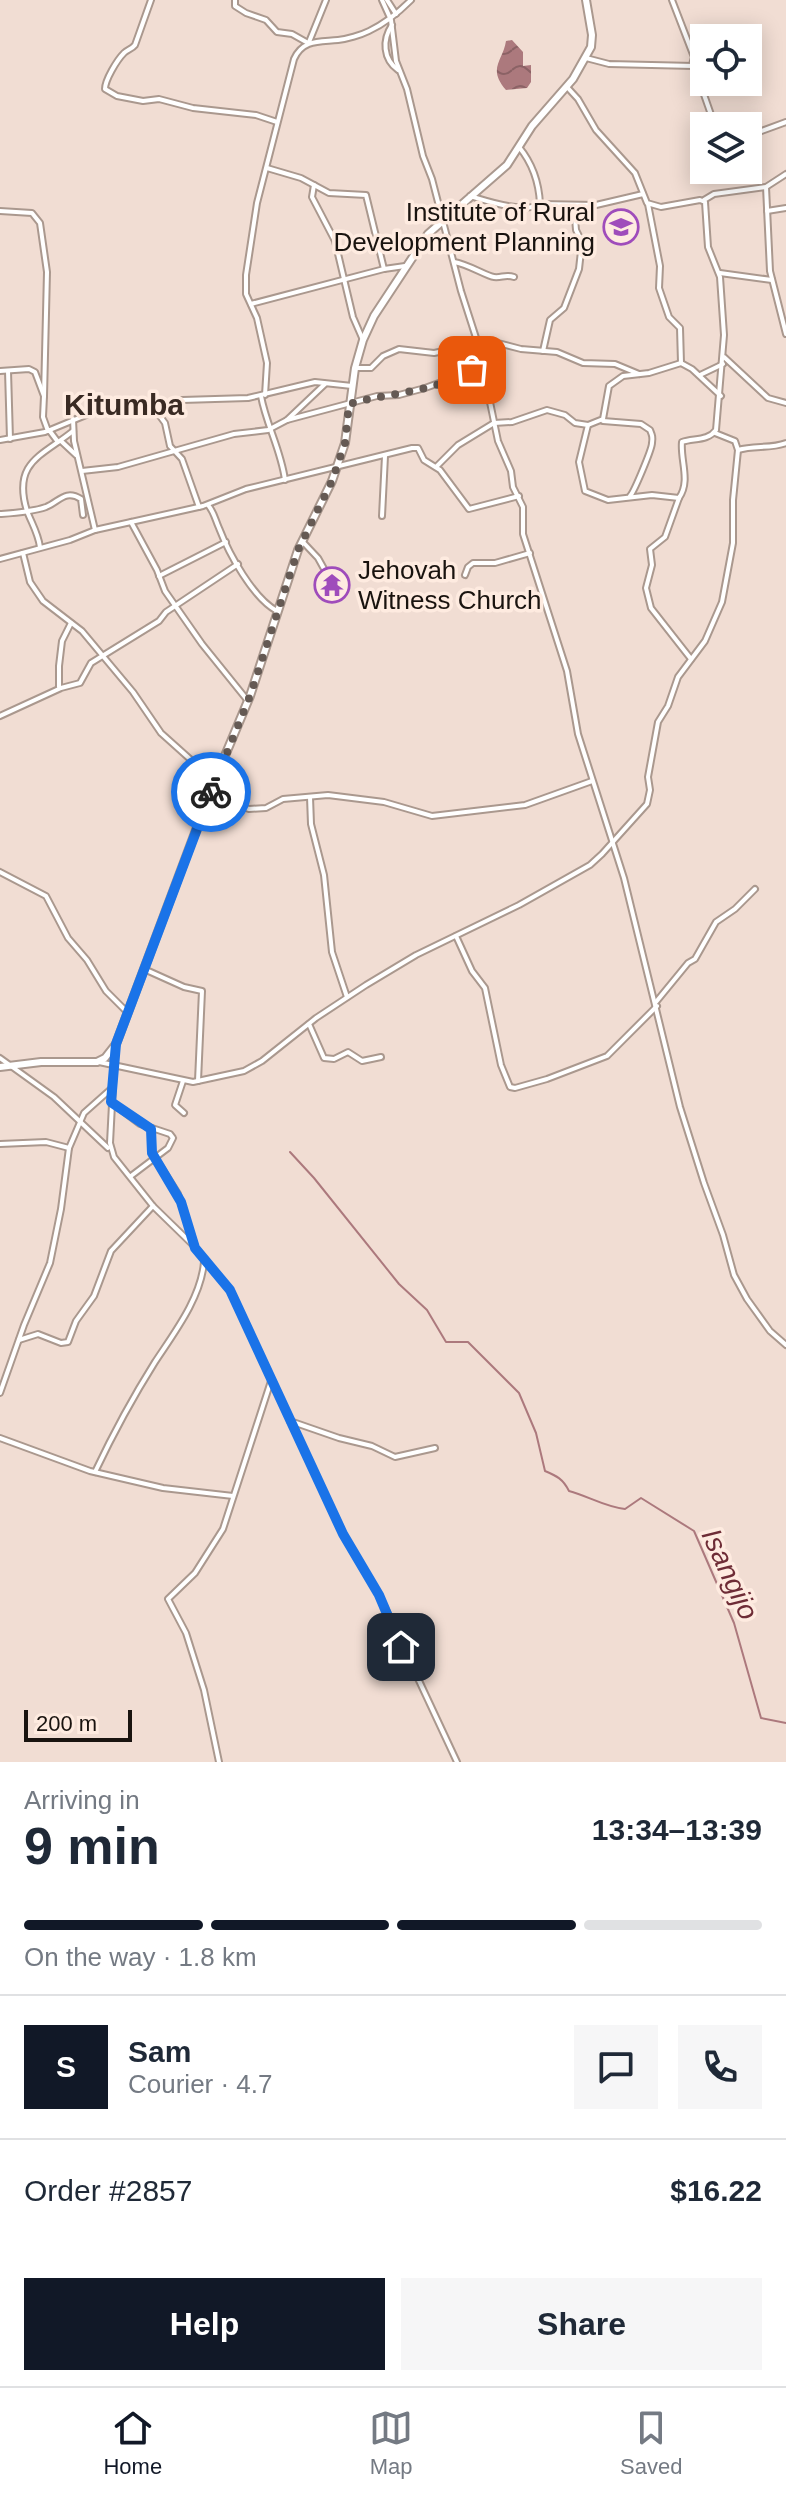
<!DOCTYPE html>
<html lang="en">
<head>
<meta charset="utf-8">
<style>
  body { margin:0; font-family:Helvetica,sans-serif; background:#f6f6f7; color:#1f2937; height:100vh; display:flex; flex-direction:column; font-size:30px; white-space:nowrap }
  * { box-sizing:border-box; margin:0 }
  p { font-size:26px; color:#747a83 }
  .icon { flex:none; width:44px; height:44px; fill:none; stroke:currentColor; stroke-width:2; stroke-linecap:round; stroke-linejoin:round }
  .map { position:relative; height:1762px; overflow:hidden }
  .details { display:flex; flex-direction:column; background:#fff; flex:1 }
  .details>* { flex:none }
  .buttons { position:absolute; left:690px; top:24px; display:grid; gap:16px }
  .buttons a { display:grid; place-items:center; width:72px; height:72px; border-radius:0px; background:#fff; box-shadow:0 4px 20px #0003; font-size:40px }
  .scale { position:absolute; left:24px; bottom:20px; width:108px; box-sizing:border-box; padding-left:8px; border:4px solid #19130f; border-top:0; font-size:22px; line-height:28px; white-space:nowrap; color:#19130f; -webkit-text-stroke:6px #feebe0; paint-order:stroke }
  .pin { position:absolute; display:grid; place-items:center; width:68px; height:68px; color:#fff; margin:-34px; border-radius:16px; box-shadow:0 4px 12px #0006 }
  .courier { position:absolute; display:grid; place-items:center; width:80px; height:80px; margin:-40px; border:6px solid #1a73e8; border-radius:50%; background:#fff; color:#222; box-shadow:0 2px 10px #0007 }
  .head em { font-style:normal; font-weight:800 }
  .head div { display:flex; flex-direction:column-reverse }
  .head { display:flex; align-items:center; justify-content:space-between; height:136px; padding:0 24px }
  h1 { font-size:52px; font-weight:800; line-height:60px }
  .bar { display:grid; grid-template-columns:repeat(4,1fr); gap:12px 8px; align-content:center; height:96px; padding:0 24px }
  .bar i { height:10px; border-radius:6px; background:#e0e1e3 }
  .bar .active { background:#111827 }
  .bar p { grid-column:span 4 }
  .line { display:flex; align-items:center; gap:20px; padding:0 24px; border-top:2px solid #e0e1e3 }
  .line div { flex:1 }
  .round { display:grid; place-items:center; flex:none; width:84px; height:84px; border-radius:0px; background:#f6f6f7 }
  .button { display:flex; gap:16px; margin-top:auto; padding:16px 24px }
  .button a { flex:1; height:92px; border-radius:0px; background:#111827; color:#fff; font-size:32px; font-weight:800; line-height:92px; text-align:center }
  .button a+a { background:#f6f6f7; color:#1f2937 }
  .dock { display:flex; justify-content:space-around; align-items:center; height:112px; border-top:2px solid #e0e1e3; background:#fff; font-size:22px; color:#747a83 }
  .dock a { display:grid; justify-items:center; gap:4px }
  .dock .active { color:#111827 }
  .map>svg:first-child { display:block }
  .water { fill:url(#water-waves) }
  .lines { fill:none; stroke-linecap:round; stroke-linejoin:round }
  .stream { stroke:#ac797d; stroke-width:2 }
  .minor-casing { stroke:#aa988e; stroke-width:8 }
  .tertiary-casing { stroke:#aa988e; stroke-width:10 }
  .minor { stroke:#fff; stroke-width:4 }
  .tertiary { stroke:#fff; stroke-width:6 }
  .done { stroke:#655a54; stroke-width:8; stroke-dasharray:0 14.4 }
  .route { stroke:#1a73e8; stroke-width:10 }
  .labels { text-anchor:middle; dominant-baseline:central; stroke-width:7; stroke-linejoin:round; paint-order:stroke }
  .poi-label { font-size:26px; fill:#19130f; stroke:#feebe0; text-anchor:end }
  .water-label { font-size:28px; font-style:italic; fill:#6e2c36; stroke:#feebe0 }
  .quarter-label { font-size:30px; font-weight:bold; fill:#392a23; stroke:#feebe0 }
</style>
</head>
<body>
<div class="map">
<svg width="786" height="1762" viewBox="0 0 786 1762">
  <defs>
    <pattern id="water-waves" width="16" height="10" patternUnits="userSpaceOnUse" patternTransform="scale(2)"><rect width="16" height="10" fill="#ac797d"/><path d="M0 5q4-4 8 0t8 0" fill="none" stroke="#8b6265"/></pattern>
  </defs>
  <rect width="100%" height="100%" fill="#f1ddd3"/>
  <path class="water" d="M512,40L523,52V66L531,65V82L527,88L506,90C487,68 503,61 506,41Z"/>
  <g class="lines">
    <path class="stream" d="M290,1152L314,1178L399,1284L427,1310L446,1342H468L519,1393L536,1433L545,1471C557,1476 563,1479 569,1491C588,1496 605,1507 625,1509L641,1498L694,1531L734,1623L761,1718L786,1723"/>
    <defs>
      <g id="minor">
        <path d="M151,0L135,45C132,49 127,50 124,53C117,60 105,80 105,89L117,96L143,101L159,99L193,108L256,115L277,122"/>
        <polyline points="235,0 235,6 246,13 266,20 277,32 292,34 308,43"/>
        <polyline points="382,0 391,20 396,61 407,89 423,156 432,179 461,291 478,344 498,441 511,471 513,487 523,507 523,534 567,671 578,734 624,878 680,1107 704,1183 723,1235 734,1275 747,1299 770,1331 786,1345"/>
        <polyline points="387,0 396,14"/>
        <polyline points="672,0 694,57 692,65"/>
        <path d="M392,25C382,40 383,59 398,70"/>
        <polyline points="309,42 326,0"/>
        <polyline points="586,58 609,64 694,66 715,126"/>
        <polyline points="748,136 786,122"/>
        <path d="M519,147C533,164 539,182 540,204"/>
        <polyline points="267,168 301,178 329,193 366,195 384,269"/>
        <polyline points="314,185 312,197 335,241 353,317 363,340"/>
        <polyline points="766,187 770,271 786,334"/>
        <path d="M470,196C487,201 525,214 540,204L596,205L643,194"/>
        <polyline points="704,200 714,194 766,187 786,174"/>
        <polyline points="648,204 660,266 659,288 669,317 680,328 681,363"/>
        <polyline points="0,211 32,213 40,223 47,272 44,396"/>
        <polyline points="767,211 786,208"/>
        <path d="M454,262C468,264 486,276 494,277C502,278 505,274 514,277"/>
        <polyline points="720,273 772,280"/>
        <polyline points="251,304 384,269 405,266"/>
        <polyline points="543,351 550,320 564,308 579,269 582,242 576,230 574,206"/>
        <polyline points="724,357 768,398 786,403"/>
        <polyline points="356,368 371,368 383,356 399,349 434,353 478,344 498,343 521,349 557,352 583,363 615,364 639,374"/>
        <polyline points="0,371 29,369 35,372 44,396 43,417 48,431"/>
        <polyline points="8,371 10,439"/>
        <polyline points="700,375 723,364"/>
        <path d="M265,395L267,363L257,318L246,294V275L257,203L294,59C303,39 320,42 338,40C347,39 361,35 369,31C386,23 398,13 411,0"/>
        <path d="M261,396C266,424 281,450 285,480"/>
        <polyline points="154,408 165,423 170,446 182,459 199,507"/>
        <polyline points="73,419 74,441 95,530"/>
        <polyline points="287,420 377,396 399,395 425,388 483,367"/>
        <path d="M603,421L641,424L650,430C652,435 653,437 652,443C652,449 634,492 630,496"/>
        <polyline points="588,425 603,419 609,386 623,376 649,373 681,363 692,369 721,396"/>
        <polyline points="49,430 58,442"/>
        <polyline points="0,440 45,432 91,413 147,410 182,400 248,398 315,382 352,386"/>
        <polyline points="61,441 76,455"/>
        <path d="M738,450C754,445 770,449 786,443"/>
        <path d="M436,467L458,445L494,423L512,422L547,410L565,415L575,423L588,425L579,462L585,491L608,500L652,495L679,498C691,481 680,460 682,442C694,438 708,441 716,430L724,335L720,277L708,247L705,202L700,200L661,207L647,203L635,173L596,130L578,99L567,87"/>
        <polyline points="82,471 118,467 234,434 268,430 287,420 325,384"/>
        <polyline points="679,498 665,537 650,549 652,565 646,588 651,608 691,659"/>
        <path d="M208,505C214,512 215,519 219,528C229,554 253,598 277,611"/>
        <path d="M0,514C15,513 32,512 46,507C59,502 65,489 81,499L83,515"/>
        <polyline points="382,516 385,456"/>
        <polyline points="131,522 157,570 165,591 202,644 248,701"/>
        <polyline points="302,541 318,558 328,576"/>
        <path d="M40,547C38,533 32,524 27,511C12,462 42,456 73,431"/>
        <polyline points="23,553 30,582 43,601 82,631 133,692 161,733 190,759 205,778 214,782"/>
        <polyline points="0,559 70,540 95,530 203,506 246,489 412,448 418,448 424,460 440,470 469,509 519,496"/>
        <polyline points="465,575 468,567 473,563 495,563 530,553"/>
        <polyline points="159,576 226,542"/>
        <polyline points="59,687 59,666 62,641 71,623"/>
        <polyline points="0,716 61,688 80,683 91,663 159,621 166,612 238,564"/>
        <polyline points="310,797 311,824 324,875 332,952 347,997"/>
        <polyline points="208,800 228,802 249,809 266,808 283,799 328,795 384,802 432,816 525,805 592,781"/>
        <polyline points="0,872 46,896 68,938 87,960 106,991 127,1012"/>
        <polyline points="456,936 472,971 485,988 501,1065 510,1087 515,1088 547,1079 607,1056 657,1006"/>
        <polyline points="144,969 184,987 202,991 198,1081"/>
        <polyline points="656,1002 688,963 695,959 716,922 735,909 755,889"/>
        <polyline points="309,1024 324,1058 334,1059 348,1052 362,1061 381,1057"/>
        <polyline points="115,1046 110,1143 114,1157 153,1206 193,1245 230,1290 343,1534 379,1595 457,1762"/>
        <polyline points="0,1058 54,1097 108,1148"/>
        <polyline points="99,1062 193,1082 244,1071 262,1061 316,1018 366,985 416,955 519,905 590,865 602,854 647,804 650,790 648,777 658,722 668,706 678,677 705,641 722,602 733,543 733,500 738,450 735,441 715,433"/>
        <polyline points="183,1081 175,1105 184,1113"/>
        <polyline points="111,1102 140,1124 170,1134 173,1138 168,1148 131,1176"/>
        <polyline points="151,1129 152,1153 178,1194 195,1246"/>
        <polyline points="0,1144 46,1142 69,1148"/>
        <polyline points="19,1340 38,1334 61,1343 68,1342 76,1321 94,1296 111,1251 153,1206"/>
        <polyline points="0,1393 24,1325 50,1263 61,1209 69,1148 84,1113 111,1089"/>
        <polyline points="290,1421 339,1438 372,1446 395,1457 435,1448"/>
        <polyline points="0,1438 90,1471 163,1488 233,1496"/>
        <path d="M95,1472C113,1434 133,1397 155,1362C174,1333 201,1298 204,1262"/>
        <polyline points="219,1762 204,1690 186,1633 168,1599 195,1573 223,1529 271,1381"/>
      </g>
      <polyline id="tertiary" points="0,1067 41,1062 97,1062 105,1058 116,1044 214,782 250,696 298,550 332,481 345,443 355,368 363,340 374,316 428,234 507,165 532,126 573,79 591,47 592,35 586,0"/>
    </defs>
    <use href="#minor" class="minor-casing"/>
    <use href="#tertiary" class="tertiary-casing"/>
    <use href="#minor" class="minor"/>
    <use href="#tertiary" class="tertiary"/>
  </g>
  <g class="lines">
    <path class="done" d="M211,792L250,696L298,550L332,481L345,443L349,404C376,396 403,394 430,387C445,383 458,375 472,370"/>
    <polyline class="route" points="211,792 116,1044 111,1102 151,1129 152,1153 181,1202 195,1248 230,1290 343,1534 379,1595 401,1647"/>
  </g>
  <defs>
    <symbol id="university-ring" viewBox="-11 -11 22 22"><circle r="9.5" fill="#feebe0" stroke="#9f4cbb" stroke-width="1.5"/><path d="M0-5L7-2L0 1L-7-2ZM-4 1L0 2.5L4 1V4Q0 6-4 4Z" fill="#9f4cbb"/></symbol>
    <symbol id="temple-ring" viewBox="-11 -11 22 22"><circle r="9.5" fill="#feebe0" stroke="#9f4cbb" stroke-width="1.5"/><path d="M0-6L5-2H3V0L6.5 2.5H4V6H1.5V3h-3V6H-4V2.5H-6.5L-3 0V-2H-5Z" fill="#9f4cbb"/></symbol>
  </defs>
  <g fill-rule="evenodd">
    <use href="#university-ring" x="601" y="207" width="40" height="40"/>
    <use href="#temple-ring" x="312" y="565" width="40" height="40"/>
  </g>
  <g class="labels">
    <g class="poi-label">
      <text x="595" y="212">Institute of Rural<tspan x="595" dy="30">Development Planning</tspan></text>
      <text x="358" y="570" text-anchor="start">Jehovah<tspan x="358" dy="30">Witness Church</tspan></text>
    </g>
    <g class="water-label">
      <text transform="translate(730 1574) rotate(65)">Isangijo</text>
    </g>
    <g class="quarter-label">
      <text x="124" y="404">Kitumba</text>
    </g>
  </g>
</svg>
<div class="buttons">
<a><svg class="icon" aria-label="locate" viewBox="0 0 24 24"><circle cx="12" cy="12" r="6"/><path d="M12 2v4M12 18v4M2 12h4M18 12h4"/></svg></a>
<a><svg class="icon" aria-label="layers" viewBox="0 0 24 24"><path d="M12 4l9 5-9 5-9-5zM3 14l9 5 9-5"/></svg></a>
</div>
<div class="scale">200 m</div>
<div class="pin" style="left:472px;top:370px;background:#ea580c"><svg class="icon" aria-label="bag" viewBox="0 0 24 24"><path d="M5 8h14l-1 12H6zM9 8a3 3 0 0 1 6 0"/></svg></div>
<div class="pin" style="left:401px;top:1647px;background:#1f2937"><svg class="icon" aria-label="home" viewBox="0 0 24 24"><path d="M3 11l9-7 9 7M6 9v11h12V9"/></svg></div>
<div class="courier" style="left:211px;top:792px"><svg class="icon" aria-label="bike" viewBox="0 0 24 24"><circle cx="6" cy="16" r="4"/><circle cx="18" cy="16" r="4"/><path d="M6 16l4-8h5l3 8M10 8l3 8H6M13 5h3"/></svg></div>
</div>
<section class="details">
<div class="head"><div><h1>9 min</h1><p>Arriving in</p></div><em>13:34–13:39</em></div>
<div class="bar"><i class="active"></i><i class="active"></i><i class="active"></i><i></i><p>On the way · 1.8 km</p></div>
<div class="line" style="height:144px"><b class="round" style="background:#111827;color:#fff">S</b><div><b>Sam</b><p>Courier · 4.7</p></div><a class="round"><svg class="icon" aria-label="chat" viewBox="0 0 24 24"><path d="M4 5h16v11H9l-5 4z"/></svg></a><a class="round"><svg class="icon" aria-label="phone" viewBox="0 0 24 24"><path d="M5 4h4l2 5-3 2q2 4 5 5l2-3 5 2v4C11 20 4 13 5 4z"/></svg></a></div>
<div class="line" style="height:104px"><div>Order #2857</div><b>$16.22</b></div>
<div class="button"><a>Help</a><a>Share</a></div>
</section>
<nav class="dock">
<a class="active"><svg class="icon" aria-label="home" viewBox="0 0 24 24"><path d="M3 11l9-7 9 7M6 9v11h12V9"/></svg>Home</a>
<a><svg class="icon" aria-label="map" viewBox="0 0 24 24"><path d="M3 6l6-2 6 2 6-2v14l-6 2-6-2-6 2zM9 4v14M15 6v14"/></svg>Map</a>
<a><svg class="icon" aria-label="saved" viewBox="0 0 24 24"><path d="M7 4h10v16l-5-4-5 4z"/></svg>Saved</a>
</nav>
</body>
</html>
